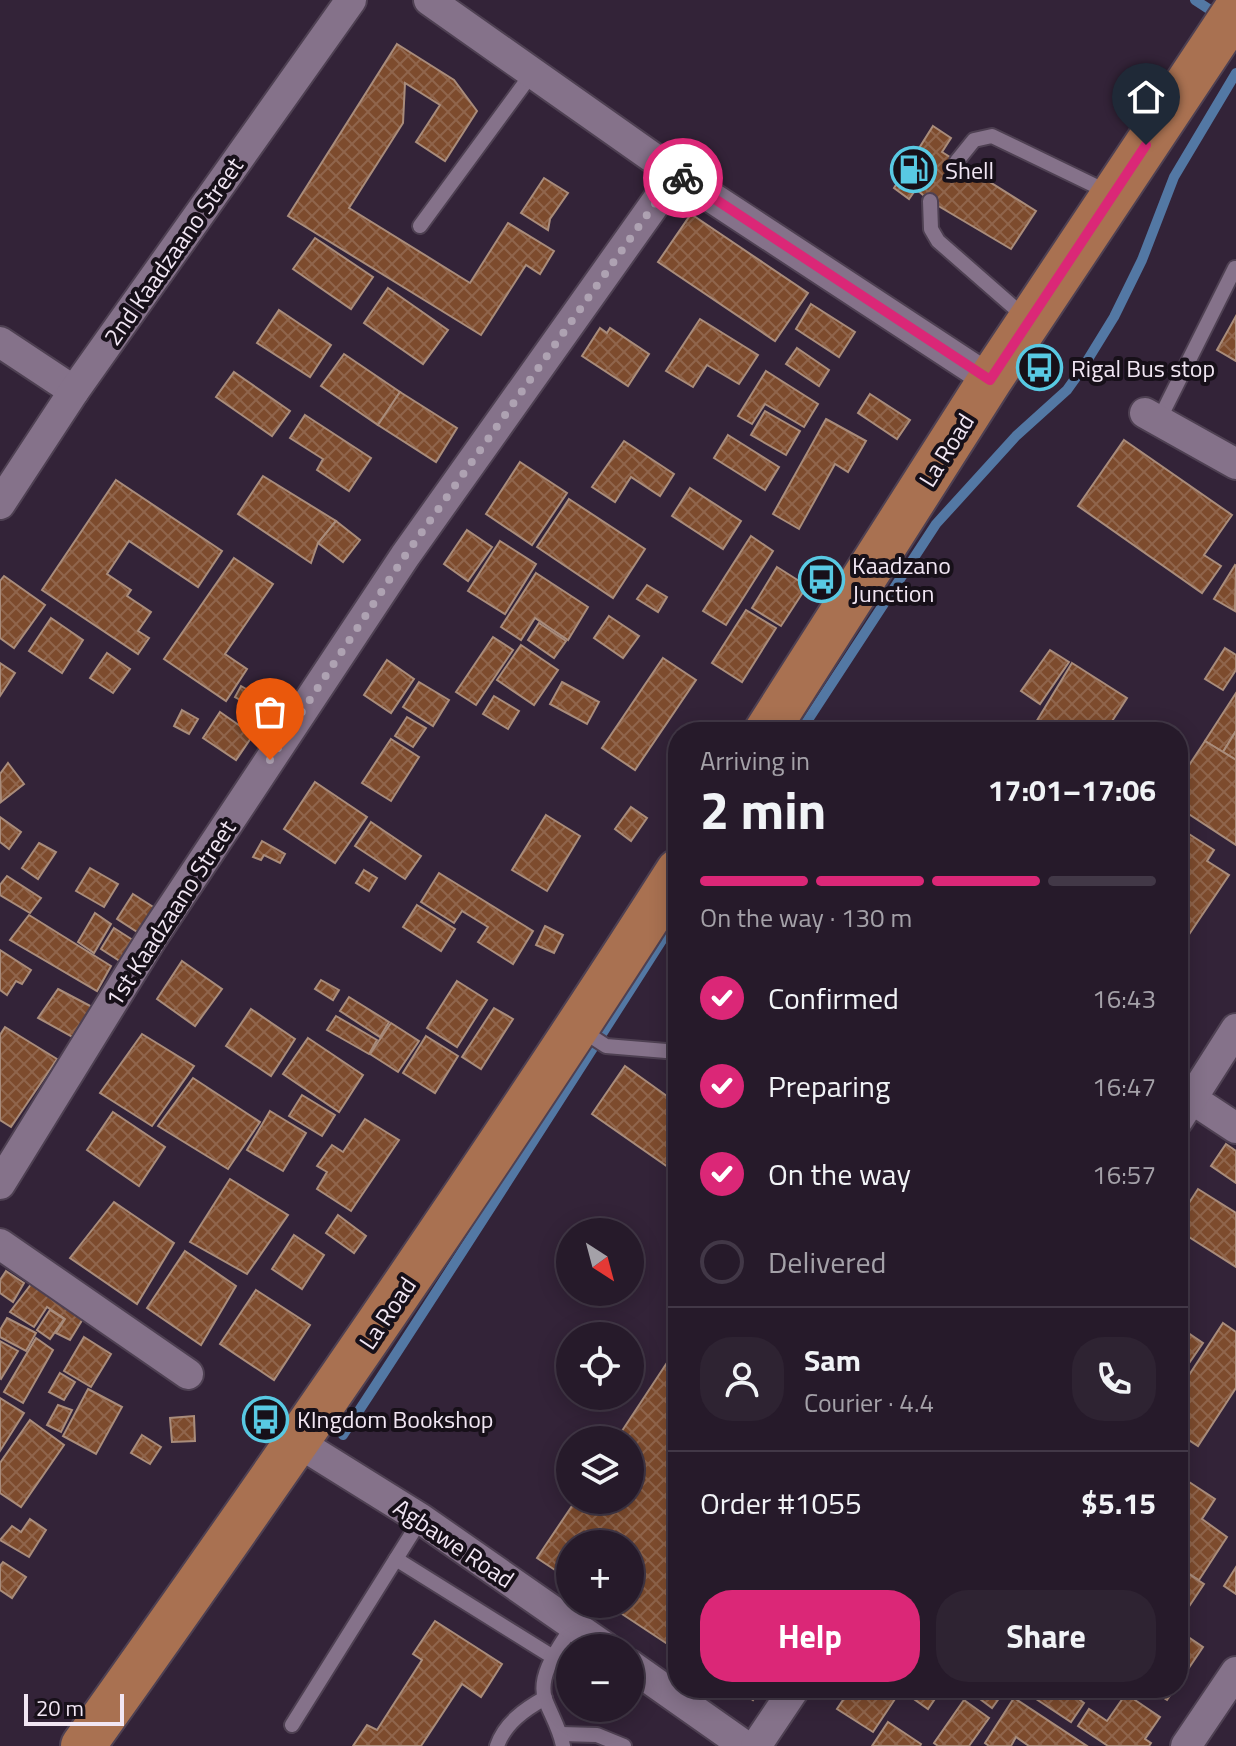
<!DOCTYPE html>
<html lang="en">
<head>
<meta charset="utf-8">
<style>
  body { margin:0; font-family:"Titillium Web",sans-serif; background:#2e2332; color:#f1f3f6; height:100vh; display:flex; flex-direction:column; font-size:30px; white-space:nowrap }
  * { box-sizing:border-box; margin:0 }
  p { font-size:26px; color:#a4a1a8 }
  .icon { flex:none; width:44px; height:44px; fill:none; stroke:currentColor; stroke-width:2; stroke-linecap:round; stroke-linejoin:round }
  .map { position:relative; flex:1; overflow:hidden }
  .sheet { position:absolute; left:668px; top:722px; width:520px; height:976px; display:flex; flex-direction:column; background:#261a2a; border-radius:32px; box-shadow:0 4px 20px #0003,0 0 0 2px #423847 }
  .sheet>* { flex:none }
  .needle { width:52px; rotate:144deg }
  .controls { position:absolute; left:556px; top:1218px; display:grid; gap:16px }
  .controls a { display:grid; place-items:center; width:88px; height:88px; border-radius:50%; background:#261a2a; box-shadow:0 4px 20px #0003,0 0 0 2px #423847; font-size:40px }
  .scale { position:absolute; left:24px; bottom:20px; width:100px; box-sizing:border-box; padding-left:8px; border:4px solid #f1e6f3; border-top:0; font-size:22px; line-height:28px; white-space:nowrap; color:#f1e6f3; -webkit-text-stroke:6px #171019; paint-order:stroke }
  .pin { position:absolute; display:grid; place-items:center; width:68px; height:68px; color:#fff; margin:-82px -34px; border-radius:50% 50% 50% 0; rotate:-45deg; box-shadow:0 0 8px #0007 }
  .pin .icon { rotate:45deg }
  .courier { position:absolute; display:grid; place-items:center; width:80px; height:80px; margin:-40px; border:6px solid #db2777; border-radius:50%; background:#fff; color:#222; box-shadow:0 2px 10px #0007 }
  .summary em { font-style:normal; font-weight:700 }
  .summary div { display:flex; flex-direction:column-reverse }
  .summary { display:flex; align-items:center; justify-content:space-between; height:136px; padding:0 32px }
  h1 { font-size:52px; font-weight:700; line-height:60px }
  .bar { display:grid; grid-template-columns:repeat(4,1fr); gap:12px 8px; align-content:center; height:96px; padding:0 32px }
  .bar i { height:10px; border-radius:6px; background:#423847 }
  .bar .selected { background:#db2777 }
  .bar p { grid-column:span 4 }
  .line { display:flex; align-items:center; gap:20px; padding:0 32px; border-top:2px solid #423847 }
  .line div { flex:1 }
  .round { display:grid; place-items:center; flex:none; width:84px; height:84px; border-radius:32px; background:#2e2332 }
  ol { padding:0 32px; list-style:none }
  li { display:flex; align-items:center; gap:24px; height:88px }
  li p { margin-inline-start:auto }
  li .icon { padding:8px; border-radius:50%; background:#db2777; color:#fff; stroke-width:4 }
  li:last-child { color:#a4a1a8 }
  li i { width:44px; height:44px; border:4px solid #423847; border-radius:50% }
  .action { display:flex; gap:16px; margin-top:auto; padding:16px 32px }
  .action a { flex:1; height:92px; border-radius:32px; background:#db2777; color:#fff; font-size:32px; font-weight:700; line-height:92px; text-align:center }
  .action a+a { background:#2e2332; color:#f1f3f6 }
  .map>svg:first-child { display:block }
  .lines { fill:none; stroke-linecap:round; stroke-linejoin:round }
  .stream { stroke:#5378a4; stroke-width:10 }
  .building { fill:url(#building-cross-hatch); stroke:#a98c7b; stroke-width:2 }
  .service-casing { stroke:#4e4052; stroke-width:18 }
  .minor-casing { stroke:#4e4052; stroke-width:34 }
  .primary-casing { stroke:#4e4052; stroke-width:48 }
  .service { stroke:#85728a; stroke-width:14 }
  .minor { stroke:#85728a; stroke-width:30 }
  .primary { stroke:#a97151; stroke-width:44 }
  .done { stroke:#aea2b2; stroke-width:8; stroke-dasharray:0 14.4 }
  .route { stroke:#db2777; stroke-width:10 }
  .labels { text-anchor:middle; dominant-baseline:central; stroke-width:8; stroke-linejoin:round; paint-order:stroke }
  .poi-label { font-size:24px; fill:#f1e6f3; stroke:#171019; text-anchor:start }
  .street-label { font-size:24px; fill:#f1e6f3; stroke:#171019 }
</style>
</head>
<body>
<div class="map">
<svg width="1236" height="1746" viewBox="0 0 1236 1746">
  <defs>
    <pattern id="building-cross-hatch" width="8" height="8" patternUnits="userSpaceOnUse" patternTransform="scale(2)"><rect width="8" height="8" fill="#7d4b2d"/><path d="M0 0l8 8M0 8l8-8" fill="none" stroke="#90654c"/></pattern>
  </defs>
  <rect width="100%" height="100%" fill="#332338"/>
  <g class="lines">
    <g class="stream">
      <polyline points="1195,0 1221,17"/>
      <polyline points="800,732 936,524 1016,436 1067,390 1082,369 1114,317 1142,260 1174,177 1236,73"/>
      <path d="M343,1435C456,1263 567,1089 678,915"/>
    </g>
  </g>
  <g class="building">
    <polygon points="397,44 454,80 477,111 445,161 416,142 440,105 405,83 403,123 349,208 470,283 508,223 554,251 540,274 526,265 481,335 288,216"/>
    <polygon points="933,126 951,138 942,152 1036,211 1011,249 930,201 916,189 909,199 894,188"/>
    <polygon points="544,178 568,193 550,219 548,230 521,213"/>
    <polygon points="691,214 808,293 775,341 658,262"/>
    <polygon points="315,238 373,277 351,309 293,269"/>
    <polygon points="388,288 448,330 423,364 364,323"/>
    <polygon points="811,304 855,332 839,357 796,329"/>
    <polygon points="279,310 331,345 310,377 257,343"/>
    <polygon points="1236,316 1236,361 1217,350"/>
    <polygon points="700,319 758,355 739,384 707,365 693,387 666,371"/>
    <polygon points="600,328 607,333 610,328 649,354 628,386 582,356"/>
    <polygon points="797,348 829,370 819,386 786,364"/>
    <polygon points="344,354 400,392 378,425 321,386"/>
    <polygon points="766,371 818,404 804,427 765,404 752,424 738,416"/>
    <polygon points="234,372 290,411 272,436 216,397"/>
    <polygon points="400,392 457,428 436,462 378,425"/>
    <polygon points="870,394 910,420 897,439 858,413"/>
    <polygon points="765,411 800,431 786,455 751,435"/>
    <polygon points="305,415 371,458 349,491 317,470 323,459 290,438"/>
    <polygon points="826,419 866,441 848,472 835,464 799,529 773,514"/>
    <polygon points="728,435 779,467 765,490 714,458"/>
    <polygon points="1124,440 1232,515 1204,555 1221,566 1202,593 1078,506"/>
    <polygon points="624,441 674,474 660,496 631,477 615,502 592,487"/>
    <polygon points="520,462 567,493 532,545 486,514"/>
    <polygon points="263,476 336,521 318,543 311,563 238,514"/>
    <polygon points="116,480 222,551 198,587 129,541 107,574 131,590 127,596 151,612 138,631 149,638 138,654 42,590"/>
    <polygon points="690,488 741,521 723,549 672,516"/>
    <polygon points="569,499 645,549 613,598 537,547"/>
    <polygon points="336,521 360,540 343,562 318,543"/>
    <polygon points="467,530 492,547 468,581 444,564"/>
    <polygon points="751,536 773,551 726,625 703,611"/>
    <polygon points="500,541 536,564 505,614 468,591"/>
    <polygon points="234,558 273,584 225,654 247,669 226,701 164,659"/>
    <polygon points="1235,565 1236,566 1235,611 1214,599"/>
    <polygon points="777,567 807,586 781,626 752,608"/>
    <polygon points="536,573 588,607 568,640 535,618 521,640 501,627"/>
    <polygon points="4,576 45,605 14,648 0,638 0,581"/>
    <polygon points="647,585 667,597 658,612 637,599"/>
    <polygon points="746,610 776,628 742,682 712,663"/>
    <polygon points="609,616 639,636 623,658 594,638"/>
    <polygon points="51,618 83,640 62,673 29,651"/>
    <polygon points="539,623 566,641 554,658 528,640"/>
    <polygon points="493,637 513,650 476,705 456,692"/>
    <polygon points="521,645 558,670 534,705 497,680"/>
    <polygon points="1225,648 1236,655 1236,670 1223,690 1205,679"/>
    <polygon points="1050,650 1069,662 1040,704 1021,691"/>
    <polygon points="107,653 130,669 113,693 90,678"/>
    <polygon points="663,658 696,680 635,770 602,748"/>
    <polygon points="387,660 414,679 391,713 364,695"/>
    <polygon points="0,663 15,673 0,696"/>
    <polygon points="1072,663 1127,698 1105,732 1030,732"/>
    <polygon points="419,682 449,700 433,726 403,707"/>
    <polygon points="562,682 599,702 587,724 550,704"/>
    <polygon points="241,686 255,694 249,705 235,697"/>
    <polygon points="1236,693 1236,731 1223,752 1205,741"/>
    <polygon points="494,696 519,711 508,729 483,714"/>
    <polygon points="182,710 198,719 189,734 174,726"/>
    <polygon points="220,712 253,735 236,760 203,738"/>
    <polygon points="407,717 426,728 413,747 395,736"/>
    <polygon points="1236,731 1236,760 1223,752"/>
    <polygon points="391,739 419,757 391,801 362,783"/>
    <polygon points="1205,741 1236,760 1236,845 1178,807 1178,782"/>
    <polygon points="8,763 24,784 1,802 0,774"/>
    <polygon points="315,782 367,817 335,863 284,829"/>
    <polygon points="631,807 647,818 631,841 615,829"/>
    <polygon points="546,815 580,836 547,891 512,870"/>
    <polygon points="0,817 21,832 9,849 0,842"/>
    <polygon points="371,822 421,856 405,879 355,846"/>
    <polygon points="1178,827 1214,850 1207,861 1229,875 1186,939 1178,934"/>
    <polygon points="262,841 285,854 280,863 264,855 261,860 253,857"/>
    <polygon points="39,843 56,852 38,879 22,868"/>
    <polygon points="90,868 118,884 104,907 76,891"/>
    <polygon points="364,870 377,878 369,891 356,883"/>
    <polygon points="439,873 533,931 513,964 478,942 488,927 462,911 454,923 421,902"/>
    <polygon points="7,876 41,898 30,913 0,895 0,885"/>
    <polygon points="133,894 158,910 142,935 117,919"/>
    <polygon points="417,905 455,929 441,951 403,927"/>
    <polygon points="95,913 111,924 94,953 78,942"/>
    <polygon points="29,915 111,966 97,991 10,940"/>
    <polygon points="545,926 563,935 554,953 536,945"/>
    <polygon points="114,928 139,944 126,965 101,949"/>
    <polygon points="0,950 31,970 22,984 16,981 7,995 0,990"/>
    <polygon points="182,961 222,989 195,1026 157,999"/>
    <polygon points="321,980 339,990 333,1000 315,989"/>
    <polygon points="457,981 487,1000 457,1047 427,1028"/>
    <polygon points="58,989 94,1008 76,1039 38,1018"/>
    <polygon points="349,997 389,1022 380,1037 340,1011"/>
    <polygon points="494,1008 513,1019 481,1069 462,1057"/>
    <polygon points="251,1009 295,1039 271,1076 226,1046"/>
    <polygon points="336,1016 377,1040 369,1054 327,1030"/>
    <polygon points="391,1023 419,1041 398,1072 370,1054"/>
    <polygon points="5,1027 57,1059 11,1127 0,1120 0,1035"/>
    <polygon points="142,1034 194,1066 152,1126 100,1093"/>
    <polygon points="426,1036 458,1056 435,1093 403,1073"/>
    <polygon points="308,1038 363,1075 339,1112 283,1074"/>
    <polygon points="625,1066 678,1104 678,1174 592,1114"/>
    <polygon points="193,1078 260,1122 228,1169 158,1126"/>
    <polygon points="302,1095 335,1115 322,1136 289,1116"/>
    <polygon points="270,1111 306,1133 283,1171 247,1150"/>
    <polygon points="113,1112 165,1147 139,1186 87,1150"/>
    <polygon points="365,1119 399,1140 351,1211 317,1189 327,1172 317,1166 332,1145 343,1152"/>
    <polygon points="1226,1144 1236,1151 1236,1183 1211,1166"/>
    <polygon points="230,1179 288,1215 247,1274 190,1242"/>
    <polygon points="1198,1189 1236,1213 1236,1267 1178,1230 1178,1220"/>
    <polygon points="114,1202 174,1243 137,1304 70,1258"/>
    <polygon points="338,1215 366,1236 354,1253 326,1233"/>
    <polygon points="294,1235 324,1255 302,1289 272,1269"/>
    <polygon points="185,1251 236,1286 201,1345 147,1308"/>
    <polygon points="6,1271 24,1283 13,1302 0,1293 0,1280"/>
    <polygon points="32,1283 84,1317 70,1340 56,1333 65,1319 47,1307 34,1327 10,1312"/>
    <polygon points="256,1290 310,1325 274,1380 220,1344"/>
    <polygon points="50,1310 64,1319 50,1339 37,1330"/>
    <polygon points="7,1318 36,1333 26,1351 0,1337 0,1330"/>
    <polygon points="1223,1323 1236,1332 1236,1388 1198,1446 1178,1433 1178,1392"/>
    <polygon points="1178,1326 1203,1343 1178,1379"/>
    <polygon points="84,1337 111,1354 91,1387 64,1371"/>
    <polygon points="36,1338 53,1350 23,1403 4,1392"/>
    <polygon points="0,1341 18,1351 1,1379 0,1378"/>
    <polygon points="678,1346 678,1651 607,1604 630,1604 630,1544 570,1544 570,1580 537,1558 576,1500 630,1500 630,1440 616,1440"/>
    <polygon points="60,1373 75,1382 64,1400 49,1392"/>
    <polygon points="88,1389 122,1407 96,1454 63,1436"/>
    <polygon points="0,1398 24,1413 0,1451"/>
    <polygon points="58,1405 72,1410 61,1432 47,1425"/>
    <polygon points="194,1416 195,1441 172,1442 170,1418"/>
    <polygon points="30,1420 64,1445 21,1507 0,1493 0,1463"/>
    <polygon points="142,1435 161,1447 150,1464 131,1453"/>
    <polygon points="1180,1476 1215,1499 1202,1519 1227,1537 1199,1580 1178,1567 1178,1479"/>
    <polygon points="30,1519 46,1530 29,1557 0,1540 12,1526 21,1532"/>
    <polygon points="3,1562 26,1577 12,1598 0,1590 0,1566"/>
    <polygon points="1178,1567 1204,1584 1182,1617 1178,1615"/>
    <polygon points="1236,1567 1236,1594 1224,1586"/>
    <polygon points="435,1621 502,1664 481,1697 462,1684 421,1746 353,1746 367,1725 377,1730 422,1660 413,1654"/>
    <polygon points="1178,1630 1203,1647 1178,1684"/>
    <polygon points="735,1688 761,1688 753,1700"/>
    <polygon points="851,1688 938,1688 941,1690 928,1709 901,1690 873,1732 837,1709"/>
    <polygon points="975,1688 987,1688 1000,1697 992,1708 972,1693"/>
    <polygon points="1026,1688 1088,1688 1080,1700 1084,1703 1071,1722 1024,1691"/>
    <polygon points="1148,1688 1175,1688 1167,1700"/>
    <polygon points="1126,1694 1160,1717 1145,1739 1151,1743 1149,1746 1108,1746 1078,1726 1089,1709 1107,1721"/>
    <polygon points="1014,1698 1087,1746 1029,1746 1016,1737 1011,1746 989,1746 985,1743"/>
    <polygon points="964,1700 989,1718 969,1746 938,1746 934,1743"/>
    <polygon points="888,1722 921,1744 920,1746 872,1746"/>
  </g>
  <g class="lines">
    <defs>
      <g id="service">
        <polyline points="957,161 974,140 992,136 1110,193"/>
        <polyline points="930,201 931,229 938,241 1026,318"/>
        <polyline points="420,226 533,72"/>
        <polyline points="1159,420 1235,268"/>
        <polyline points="580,1029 606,1046 678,1052"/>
        <polyline points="396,1559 553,1657"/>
        <polyline points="292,1725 421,1519"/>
        <polyline points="561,1734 597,1735 624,1746"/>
        <path d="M497,1746C505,1723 525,1709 545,1698"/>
        <path d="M563,1746C560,1729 551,1715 545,1699C537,1674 561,1645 573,1625"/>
      </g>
      <g id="minor">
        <polyline points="429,0 676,174 990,380"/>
        <polyline points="0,342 74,391"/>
        <polyline points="1145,413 1236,464"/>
        <polyline points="0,504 74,391 351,0"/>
        <polyline points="1192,1099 1236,1128"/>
        <polyline points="1178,1120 1236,1029"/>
        <polyline points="0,1184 152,938 405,556 676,174"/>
        <polyline points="0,1244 188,1374"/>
        <polyline points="299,1443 421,1519 606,1648"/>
        <polyline points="630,1665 745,1746"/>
        <polyline points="756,1746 795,1688"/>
        <polyline points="1186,1746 1236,1672"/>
      </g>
      <g id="primary">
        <polyline points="766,732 990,380 1236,10"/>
        <path d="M83,1746C288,1458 488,1169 678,871"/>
      </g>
    </defs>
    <use href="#service" class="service-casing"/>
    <use href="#minor" class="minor-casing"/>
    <use href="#primary" class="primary-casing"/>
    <use href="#service" class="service"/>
    <use href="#minor" class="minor"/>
    <use href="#primary" class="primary"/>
  </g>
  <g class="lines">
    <polyline class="done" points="270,760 405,556 676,174 683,178"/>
    <polyline class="route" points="683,178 990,380 1146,145"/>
  </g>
  <defs>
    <symbol id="fuel-ring" viewBox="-11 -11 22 22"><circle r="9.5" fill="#171019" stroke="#58c9e3" stroke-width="1.5"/><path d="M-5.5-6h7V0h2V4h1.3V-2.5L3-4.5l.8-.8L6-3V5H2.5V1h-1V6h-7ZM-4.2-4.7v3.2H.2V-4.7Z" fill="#58c9e3"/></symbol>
    <symbol id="bus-ring" viewBox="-11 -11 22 22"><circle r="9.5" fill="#171019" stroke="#58c9e3" stroke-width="1.5"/><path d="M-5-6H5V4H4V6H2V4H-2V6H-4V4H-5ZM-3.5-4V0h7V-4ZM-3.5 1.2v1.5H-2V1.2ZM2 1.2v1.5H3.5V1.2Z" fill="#58c9e3"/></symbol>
  </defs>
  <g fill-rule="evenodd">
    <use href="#fuel-ring" x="888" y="144" width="51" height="51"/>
    <use href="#bus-ring" x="1014" y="342" width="51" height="51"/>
    <use href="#bus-ring" x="796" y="554" width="51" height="51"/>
    <use href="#bus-ring" x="240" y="1394" width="51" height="51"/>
  </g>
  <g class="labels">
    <g class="poi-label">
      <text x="945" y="170">Shell</text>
      <text x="1071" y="368">Rigal Bus stop</text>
      <text x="852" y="565">Kaadzano<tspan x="852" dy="28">Junction</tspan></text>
      <text x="297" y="1419">KIngdom Bookshop</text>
    </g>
    <g class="street-label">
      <text transform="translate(173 251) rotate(-55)">2nd Kaadzaano Street</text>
      <text transform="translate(946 450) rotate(-58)">La Road</text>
      <text transform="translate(170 913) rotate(-57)">1st Kaadzaano Street</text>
      <text transform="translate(387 1313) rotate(-56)">La Road</text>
      <text transform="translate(454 1543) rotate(34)">Agbawe Road</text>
    </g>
  </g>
</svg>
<div class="controls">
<a><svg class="needle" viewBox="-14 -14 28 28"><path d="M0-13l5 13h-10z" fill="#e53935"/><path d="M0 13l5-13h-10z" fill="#a4a1a8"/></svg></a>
<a><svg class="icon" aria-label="locate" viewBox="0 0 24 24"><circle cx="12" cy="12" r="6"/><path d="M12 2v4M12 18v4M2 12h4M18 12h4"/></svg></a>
<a><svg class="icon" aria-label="layers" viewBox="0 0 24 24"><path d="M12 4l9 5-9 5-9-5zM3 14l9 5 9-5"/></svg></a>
<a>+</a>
<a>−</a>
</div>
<div class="scale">20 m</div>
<div class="pin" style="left:270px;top:760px;background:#ea580c"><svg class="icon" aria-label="bag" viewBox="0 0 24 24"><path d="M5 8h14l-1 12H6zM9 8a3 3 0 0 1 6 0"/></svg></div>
<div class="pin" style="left:1146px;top:145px;background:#1f2937"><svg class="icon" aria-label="home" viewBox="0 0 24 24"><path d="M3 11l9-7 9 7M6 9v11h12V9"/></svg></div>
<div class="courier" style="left:683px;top:178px"><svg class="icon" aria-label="bike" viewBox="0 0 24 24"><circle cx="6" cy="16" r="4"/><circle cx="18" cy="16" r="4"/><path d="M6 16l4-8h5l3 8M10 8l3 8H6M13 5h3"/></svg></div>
<section class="sheet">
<div class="summary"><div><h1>2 min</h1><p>Arriving in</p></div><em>17:01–17:06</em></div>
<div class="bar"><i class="selected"></i><i class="selected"></i><i class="selected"></i><i></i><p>On the way · 130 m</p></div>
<ol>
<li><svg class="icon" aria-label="check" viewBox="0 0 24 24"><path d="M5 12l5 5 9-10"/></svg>Confirmed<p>16:43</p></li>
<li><svg class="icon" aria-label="check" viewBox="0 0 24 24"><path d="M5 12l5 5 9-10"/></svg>Preparing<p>16:47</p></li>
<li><svg class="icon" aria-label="check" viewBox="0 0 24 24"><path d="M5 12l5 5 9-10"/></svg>On the way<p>16:57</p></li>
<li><i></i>Delivered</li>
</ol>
<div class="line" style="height:144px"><a class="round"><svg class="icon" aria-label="person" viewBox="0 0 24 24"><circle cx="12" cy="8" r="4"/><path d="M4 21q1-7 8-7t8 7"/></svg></a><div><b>Sam</b><p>Courier · 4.4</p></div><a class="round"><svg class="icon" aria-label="phone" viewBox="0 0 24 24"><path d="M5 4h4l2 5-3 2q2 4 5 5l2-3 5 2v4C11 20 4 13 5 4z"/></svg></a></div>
<div class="line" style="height:104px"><div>Order #1055</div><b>$5.15</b></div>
<div class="action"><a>Help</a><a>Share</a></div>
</section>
</div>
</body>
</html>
